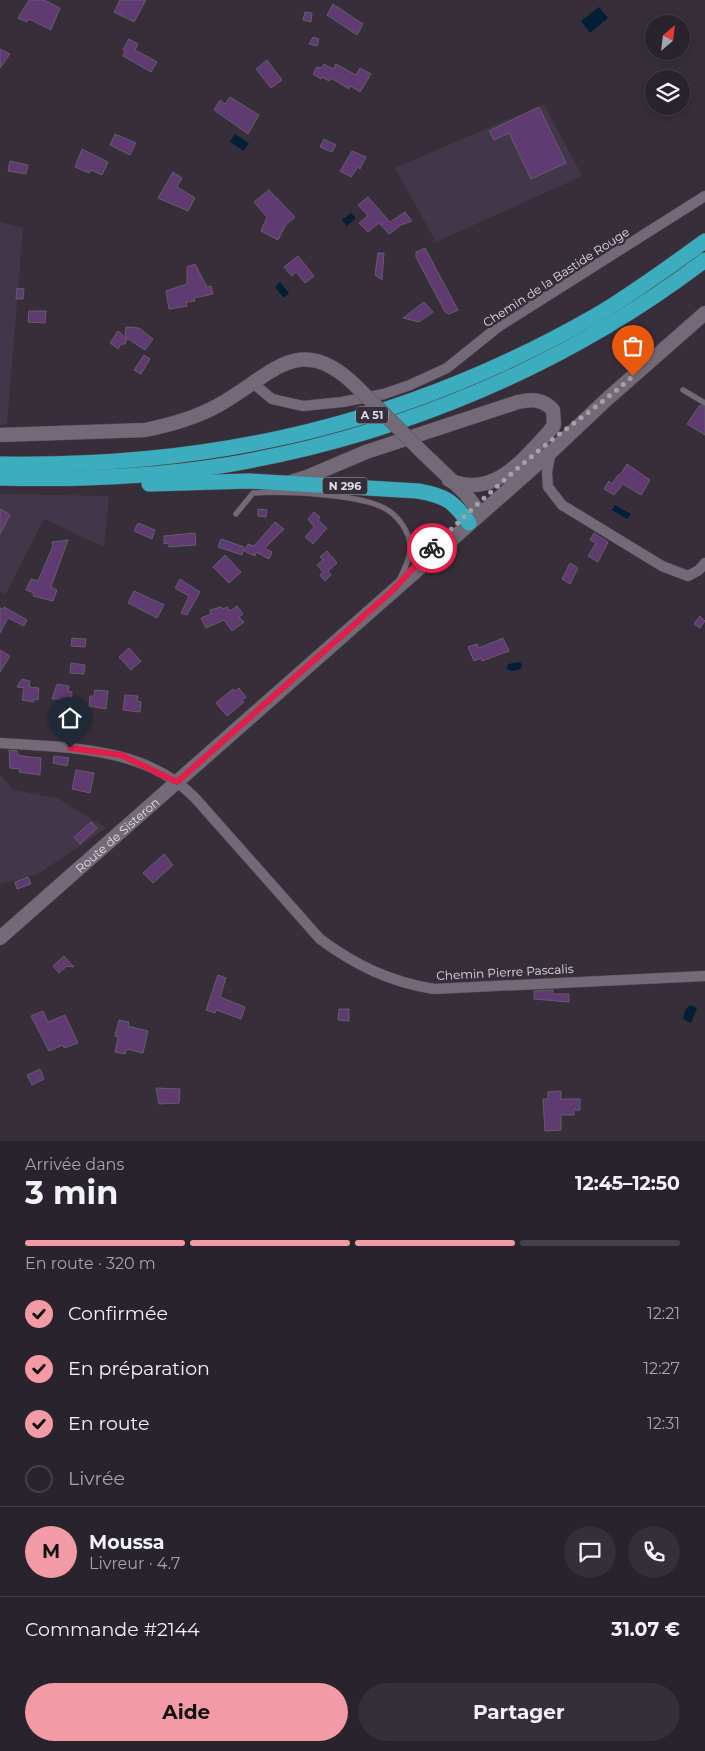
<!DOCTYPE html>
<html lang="fr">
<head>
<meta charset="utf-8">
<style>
  body { margin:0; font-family:Montserrat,sans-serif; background:#342f38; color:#f1f3f6; height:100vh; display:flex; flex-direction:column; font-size:19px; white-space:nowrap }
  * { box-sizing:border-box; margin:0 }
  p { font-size:16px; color:#a5a4a9 }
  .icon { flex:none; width:28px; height:28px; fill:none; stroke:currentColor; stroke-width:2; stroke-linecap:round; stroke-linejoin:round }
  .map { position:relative; height:1141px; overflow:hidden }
  .details { display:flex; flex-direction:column; background:#28232c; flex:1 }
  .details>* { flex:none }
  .needle { width:32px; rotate:28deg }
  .buttons { position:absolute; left:645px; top:15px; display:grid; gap:10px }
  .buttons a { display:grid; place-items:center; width:45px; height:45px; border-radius:50%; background:#28232c; box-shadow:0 2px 8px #0003,0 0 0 1px #444048; font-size:25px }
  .pin { position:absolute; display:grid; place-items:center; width:42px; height:42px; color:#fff; margin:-51px -21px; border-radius:50% 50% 50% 0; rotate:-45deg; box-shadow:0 0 5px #0007 }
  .pin .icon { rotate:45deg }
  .courier { position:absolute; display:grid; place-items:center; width:50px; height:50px; margin:-25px; border:4px solid #e11d48; border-radius:50%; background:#fff; color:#222; box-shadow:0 1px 6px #0007 }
  .headline em { font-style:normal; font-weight:700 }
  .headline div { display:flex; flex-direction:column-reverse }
  .headline { display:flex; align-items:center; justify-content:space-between; height:85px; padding:0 25px }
  h1 { font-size:32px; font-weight:700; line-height:38px }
  .bar { display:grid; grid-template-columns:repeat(4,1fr); gap:8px 5px; align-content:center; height:60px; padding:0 25px }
  .bar i { height:6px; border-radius:4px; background:#444048 }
  .bar .current { background:#f49aa5 }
  .bar p { grid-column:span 4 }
  .line { display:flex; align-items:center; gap:12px; padding:0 25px; border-top:1px solid #444048 }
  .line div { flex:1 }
  .round { display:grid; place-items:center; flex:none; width:52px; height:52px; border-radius:26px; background:#342f38 }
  ol { padding:0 25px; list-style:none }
  li { display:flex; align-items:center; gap:15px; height:55px }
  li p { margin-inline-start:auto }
  li .icon { padding:5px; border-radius:50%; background:#f49aa5; color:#111; stroke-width:4 }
  li:last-child { color:#a5a4a9 }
  li i { width:28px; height:28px; border:2px solid #444048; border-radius:50% }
  .primary-button { display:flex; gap:10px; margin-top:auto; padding:10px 25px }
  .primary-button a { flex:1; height:58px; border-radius:30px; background:#f49aa5; color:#111; font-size:20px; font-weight:700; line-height:58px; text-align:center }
  .primary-button a+a { background:#342f38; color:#f1f3f6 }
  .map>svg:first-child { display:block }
  .built { fill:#423748 }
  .water { fill:#021f36 }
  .building { fill:#5f3b71; stroke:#655d69 }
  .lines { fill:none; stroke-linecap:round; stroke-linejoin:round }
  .lane-casing { stroke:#544e57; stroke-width:6 }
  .street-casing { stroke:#544e57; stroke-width:11 }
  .secondary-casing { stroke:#544e57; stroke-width:15 }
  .highway-casing { stroke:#544e57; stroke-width:16 }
  .lane { stroke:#726a76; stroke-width:5 }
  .street { stroke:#726a76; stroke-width:10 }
  .secondary { stroke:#726a76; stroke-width:14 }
  .highway { stroke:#3badbf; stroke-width:15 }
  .secondary-bridge-casing { stroke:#544e57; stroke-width:15; stroke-linecap:butt }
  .secondary-bridge { stroke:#726a76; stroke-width:14 }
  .done { stroke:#a49fa8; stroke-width:5; stroke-dasharray:0 9 }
  .route { stroke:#e11d48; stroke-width:6 }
  .labels { text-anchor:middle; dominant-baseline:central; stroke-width:5; stroke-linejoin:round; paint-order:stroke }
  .shield { fill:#362f3a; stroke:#ada8b0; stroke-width:1 }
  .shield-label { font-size:11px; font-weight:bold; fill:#e0dce3 }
  .street-label { font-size:12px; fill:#e0dce3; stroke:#362f3a }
</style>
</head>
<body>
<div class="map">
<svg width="705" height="1141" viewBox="0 0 705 1141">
  <rect width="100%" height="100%" fill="#362f3a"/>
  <g class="built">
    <polygon points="544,104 582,176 436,242 395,168"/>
    <polygon points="0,222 23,228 7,424 0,425"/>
    <polygon points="0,494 109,496 104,547 44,519 5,595 0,592"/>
    <polygon points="0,774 13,790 57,798 106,828 38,874 0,884"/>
  </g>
  <g class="water">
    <polygon points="599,7 608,18 590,33 581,21"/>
    <polygon points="235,134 249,143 244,151 230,142"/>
    <polygon points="351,213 356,218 347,226 342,220"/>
    <polygon points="280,282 289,293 284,298 275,287"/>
    <polygon points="615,505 631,514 627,519 612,510"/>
    <polygon points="519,662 522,664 521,669 513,671 507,669 508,664"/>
    <polygon points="690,1005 697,1008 691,1023 683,1019 685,1010"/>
  </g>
  <g class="building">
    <polygon points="29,0 44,0 60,8 51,30 29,19 27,22 18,18"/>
    <polygon points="120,0 146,0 134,22 114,12"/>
    <polygon points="333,4 363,24 357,35 327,15"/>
    <polygon points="305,12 312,13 311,22 303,20"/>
    <polygon points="313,37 319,39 317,46 309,44"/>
    <polygon points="129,39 138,44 135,50 157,62 151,72 123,56 125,51 123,50"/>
    <polygon points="0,49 10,54 0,68"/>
    <polygon points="267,60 282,80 271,88 256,69"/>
    <polygon points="324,64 333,69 336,64 356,75 360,68 371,74 360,92 350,86 349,89 331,78 329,81 322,77 321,79 313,74 317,67 321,68"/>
    <polygon points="230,97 259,115 248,134 214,110 220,100 225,104"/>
    <polygon points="539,107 566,163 531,179 509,133 494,140 489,131"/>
    <polygon points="115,134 136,143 130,155 110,145"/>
    <polygon points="324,139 336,145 332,152 320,147"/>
    <polygon points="82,149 108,162 102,175 91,170 89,173 75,167"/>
    <polygon points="352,151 366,157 360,169 358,167 351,177 340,171"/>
    <polygon points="10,161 28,165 26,174 8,171"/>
    <polygon points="173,172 182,178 177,187 195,198 188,211 158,198"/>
    <polygon points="269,190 295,217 285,226 278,240 261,231 267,217 254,202"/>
    <polygon points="368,197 390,222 405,212 412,221 401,225 389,234 379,223 368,232 359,223 368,216 358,205"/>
    <polygon points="425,248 458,310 449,314 445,312 416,257 416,252"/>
    <polygon points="378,253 384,253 382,280 375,275"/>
    <polygon points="298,256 314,276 305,283 296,272 292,276 284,267"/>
    <polygon points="195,264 207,287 211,286 213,294 194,298 195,301 186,302 187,306 169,309 166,291 187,284 187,267"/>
    <polygon points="17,288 24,289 23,299 16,299"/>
    <polygon points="424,302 433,312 419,322 403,318"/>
    <polygon points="29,311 46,311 45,323 28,322"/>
    <polygon points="126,327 139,328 153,339 145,350 125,337"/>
    <polygon points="118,331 127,339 125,344 121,344 118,349 110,343"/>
    <polygon points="144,355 150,359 141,374 134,370"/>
    <polygon points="700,405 705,407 705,435 687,424"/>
    <polygon points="627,464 650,480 641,495 623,484 614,495 604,489 609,481 612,484 618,475 620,475"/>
    <polygon points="0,509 10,515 0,534"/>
    <polygon points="258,509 267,510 266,517 258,516"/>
    <polygon points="314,512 320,517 318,520 327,528 313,544 305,537 314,527 308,519"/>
    <polygon points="275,522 284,529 265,548 272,552 269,559 256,552 255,556 244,551 248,544 254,546"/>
    <polygon points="138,523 155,530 152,539 134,531"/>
    <polygon points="195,533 196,545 169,547 169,543 164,544 164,536"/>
    <polygon points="594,533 608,542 598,562 588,556 596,543 590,540"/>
    <polygon points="221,539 244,547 242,555 218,547"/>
    <polygon points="68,540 51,587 57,590 53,601 33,596 34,593 26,590 31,579 38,581 53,546 52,542"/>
    <polygon points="327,551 337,563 328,571 331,575 325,581 320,575 323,572 317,565 323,560 320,557"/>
    <polygon points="225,555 241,572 229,583 213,567"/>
    <polygon points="570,563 578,568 570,584 562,579"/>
    <polygon points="180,579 200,592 187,615 181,613 189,596 175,588"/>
    <polygon points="134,591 164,605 157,618 128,603"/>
    <polygon points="237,606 243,614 239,617 244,622 232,631 224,620 206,628 201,618 211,614 210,610 221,607 223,609 227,607 230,611"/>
    <polygon points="4,607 27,620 24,626 8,618 0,633 0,608 3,609"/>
    <polygon points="700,616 705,621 700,628 694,624"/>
    <polygon points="72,638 86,639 85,647 71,646"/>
    <polygon points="503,638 509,651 482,661 481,658 474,661 468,647 477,644 479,648"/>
    <polygon points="129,648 141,661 131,670 119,657"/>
    <polygon points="0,650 10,656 0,672"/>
    <polygon points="71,663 85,665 84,674 70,673"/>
    <polygon points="22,679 30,681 29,687 39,688 38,700 34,699 34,702 22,700 24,688 17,687"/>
    <polygon points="57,684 69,686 68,691 72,692 71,704 59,702 59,699 52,699"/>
    <polygon points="239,688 246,697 242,700 244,702 227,716 216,703 233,689 235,691"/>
    <polygon points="95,690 108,691 106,709 89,706 90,696 94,696"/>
    <polygon points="125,695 138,696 137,701 141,702 140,712 123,710"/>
    <polygon points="9,750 17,751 17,754 21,756 41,758 40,775 19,772 20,769 10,768"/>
    <polygon points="54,756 69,758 67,766 53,763"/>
    <polygon points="76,770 94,773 90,793 72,789"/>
    <polygon points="91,822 97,828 80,844 74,837"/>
    <polygon points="164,854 173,865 153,883 143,873"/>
    <polygon points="28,877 31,884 17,889 15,882"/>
    <polygon points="64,956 74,967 67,966 59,973 53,966"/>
    <polygon points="218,975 226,978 220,997 245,1007 241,1019 216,1010 215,1013 206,1010"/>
    <polygon points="553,990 553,994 569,994 569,1002 534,999 534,991"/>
    <polygon points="339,1009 349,1009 349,1021 338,1020"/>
    <polygon points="43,1011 48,1022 65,1015 78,1043 64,1048 63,1045 49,1051 31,1016"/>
    <polygon points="119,1020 129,1022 128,1026 148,1031 143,1053 127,1049 125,1054 115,1052 118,1037 115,1036"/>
    <polygon points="40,1069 44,1079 32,1085 27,1075"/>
    <polygon points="156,1088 180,1089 179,1103 159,1104"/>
    <polygon points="561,1091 561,1099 580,1099 580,1110 574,1110 574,1115 561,1115 561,1130 545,1131 543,1099 548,1099 548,1092"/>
  </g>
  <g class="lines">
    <defs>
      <g id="lane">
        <polyline points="683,390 705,403"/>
        <path d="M236,514L253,493C285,491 351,494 380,506C397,513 412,533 410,551C409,561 403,572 399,580"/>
      </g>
      <g id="street">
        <polyline points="253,383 272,399 303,406 342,402 384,394 410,385 447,368 498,327 705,196"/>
        <polyline points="551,452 547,472 548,487 562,505 662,566 688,576 699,570 705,563"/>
        <path d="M0,743C67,748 146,746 196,799L320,939C355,965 390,982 434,989L705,976"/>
      </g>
      <g id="secondary">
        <path d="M0,435L145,430C170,425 195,418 217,406C272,376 299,329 357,387"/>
        <polyline points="423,453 465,493 480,513"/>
        <path d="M291,482L307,477L366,452L518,402C532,399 543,399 553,410L554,425L548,433C521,462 492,499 449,480"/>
        <path id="s1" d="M0,938L551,452L606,400L705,313"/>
      </g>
      <g id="highway">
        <path d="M0,464C215,468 408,423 595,316C633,294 669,267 705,241"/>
        <path d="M0,478C76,480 152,477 226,465C399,436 566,366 705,260"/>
        <path d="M149,484L249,481L418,491C446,496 453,501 469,523"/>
      </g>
    </defs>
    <use href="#lane" class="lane-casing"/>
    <use href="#street" class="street-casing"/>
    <use href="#secondary" class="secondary-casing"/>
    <use href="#highway" class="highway-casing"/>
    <use href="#lane" class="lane"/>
    <use href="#street" class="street"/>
    <use href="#secondary" class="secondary"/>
    <use href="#highway" class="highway"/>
    <defs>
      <polyline id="secondary-bridge" points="357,387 423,453"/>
    </defs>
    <use href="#secondary-bridge" class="secondary-bridge-casing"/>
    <use href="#secondary-bridge" class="secondary-bridge"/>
  </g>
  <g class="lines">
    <path class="done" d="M432,548C467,513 504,479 543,447C573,423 604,402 633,376"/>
    <polyline class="route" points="70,748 121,755 177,782 392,591 432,548"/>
  </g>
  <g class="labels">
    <g class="shield">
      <rect x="356" y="406.5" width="32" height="17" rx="4"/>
      <rect x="322.5" y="477.5" width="45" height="17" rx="4"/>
    </g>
    <g class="shield-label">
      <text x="372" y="415">A 51</text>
      <text x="345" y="486">N 296</text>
    </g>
    <g class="street-label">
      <text transform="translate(556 277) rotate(-33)">Chemin de la Bastide Rouge</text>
      <text stroke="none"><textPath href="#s1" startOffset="156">Route de Sisteron</textPath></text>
      <text transform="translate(505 972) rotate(-3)">Chemin Pierre Pascalis</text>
    </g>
  </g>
</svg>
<div class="buttons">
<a><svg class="needle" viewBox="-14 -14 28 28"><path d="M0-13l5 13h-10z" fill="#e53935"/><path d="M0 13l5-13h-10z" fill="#a5a4a9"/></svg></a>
<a><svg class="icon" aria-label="layers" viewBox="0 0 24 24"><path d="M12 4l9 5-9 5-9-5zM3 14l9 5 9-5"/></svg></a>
</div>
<div class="pin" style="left:633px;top:376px;background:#ea580c"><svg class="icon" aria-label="bag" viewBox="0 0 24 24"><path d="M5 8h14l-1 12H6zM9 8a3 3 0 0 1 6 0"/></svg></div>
<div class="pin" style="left:70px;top:748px;background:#1f2937"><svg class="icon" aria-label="home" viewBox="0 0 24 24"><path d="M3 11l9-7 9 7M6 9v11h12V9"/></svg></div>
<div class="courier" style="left:432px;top:548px"><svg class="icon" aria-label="bike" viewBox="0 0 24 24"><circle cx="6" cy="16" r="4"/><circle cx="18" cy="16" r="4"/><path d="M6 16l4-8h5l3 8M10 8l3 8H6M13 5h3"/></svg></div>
</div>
<section class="details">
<div class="headline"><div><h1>3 min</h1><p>Arrivée dans</p></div><em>12:45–12:50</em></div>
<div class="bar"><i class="current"></i><i class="current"></i><i class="current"></i><i></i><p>En route · 320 m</p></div>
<ol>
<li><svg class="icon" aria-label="check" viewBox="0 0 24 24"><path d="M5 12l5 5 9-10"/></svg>Confirmée<p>12:21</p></li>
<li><svg class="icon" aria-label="check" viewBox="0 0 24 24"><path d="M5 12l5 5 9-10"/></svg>En préparation<p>12:27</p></li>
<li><svg class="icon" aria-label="check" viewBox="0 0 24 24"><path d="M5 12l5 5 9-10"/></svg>En route<p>12:31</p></li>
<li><i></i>Livrée</li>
</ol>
<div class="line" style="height:90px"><b class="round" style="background:#f49aa5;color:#111">M</b><div><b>Moussa</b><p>Livreur · 4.7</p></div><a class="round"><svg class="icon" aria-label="chat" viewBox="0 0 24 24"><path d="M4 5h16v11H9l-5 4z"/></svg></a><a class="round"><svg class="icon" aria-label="phone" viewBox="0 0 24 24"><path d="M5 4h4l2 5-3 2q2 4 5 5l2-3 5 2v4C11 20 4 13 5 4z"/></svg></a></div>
<div class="line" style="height:65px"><div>Commande #2144</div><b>31.07 €</b></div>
<div class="primary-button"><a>Aide</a><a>Partager</a></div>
</section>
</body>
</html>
